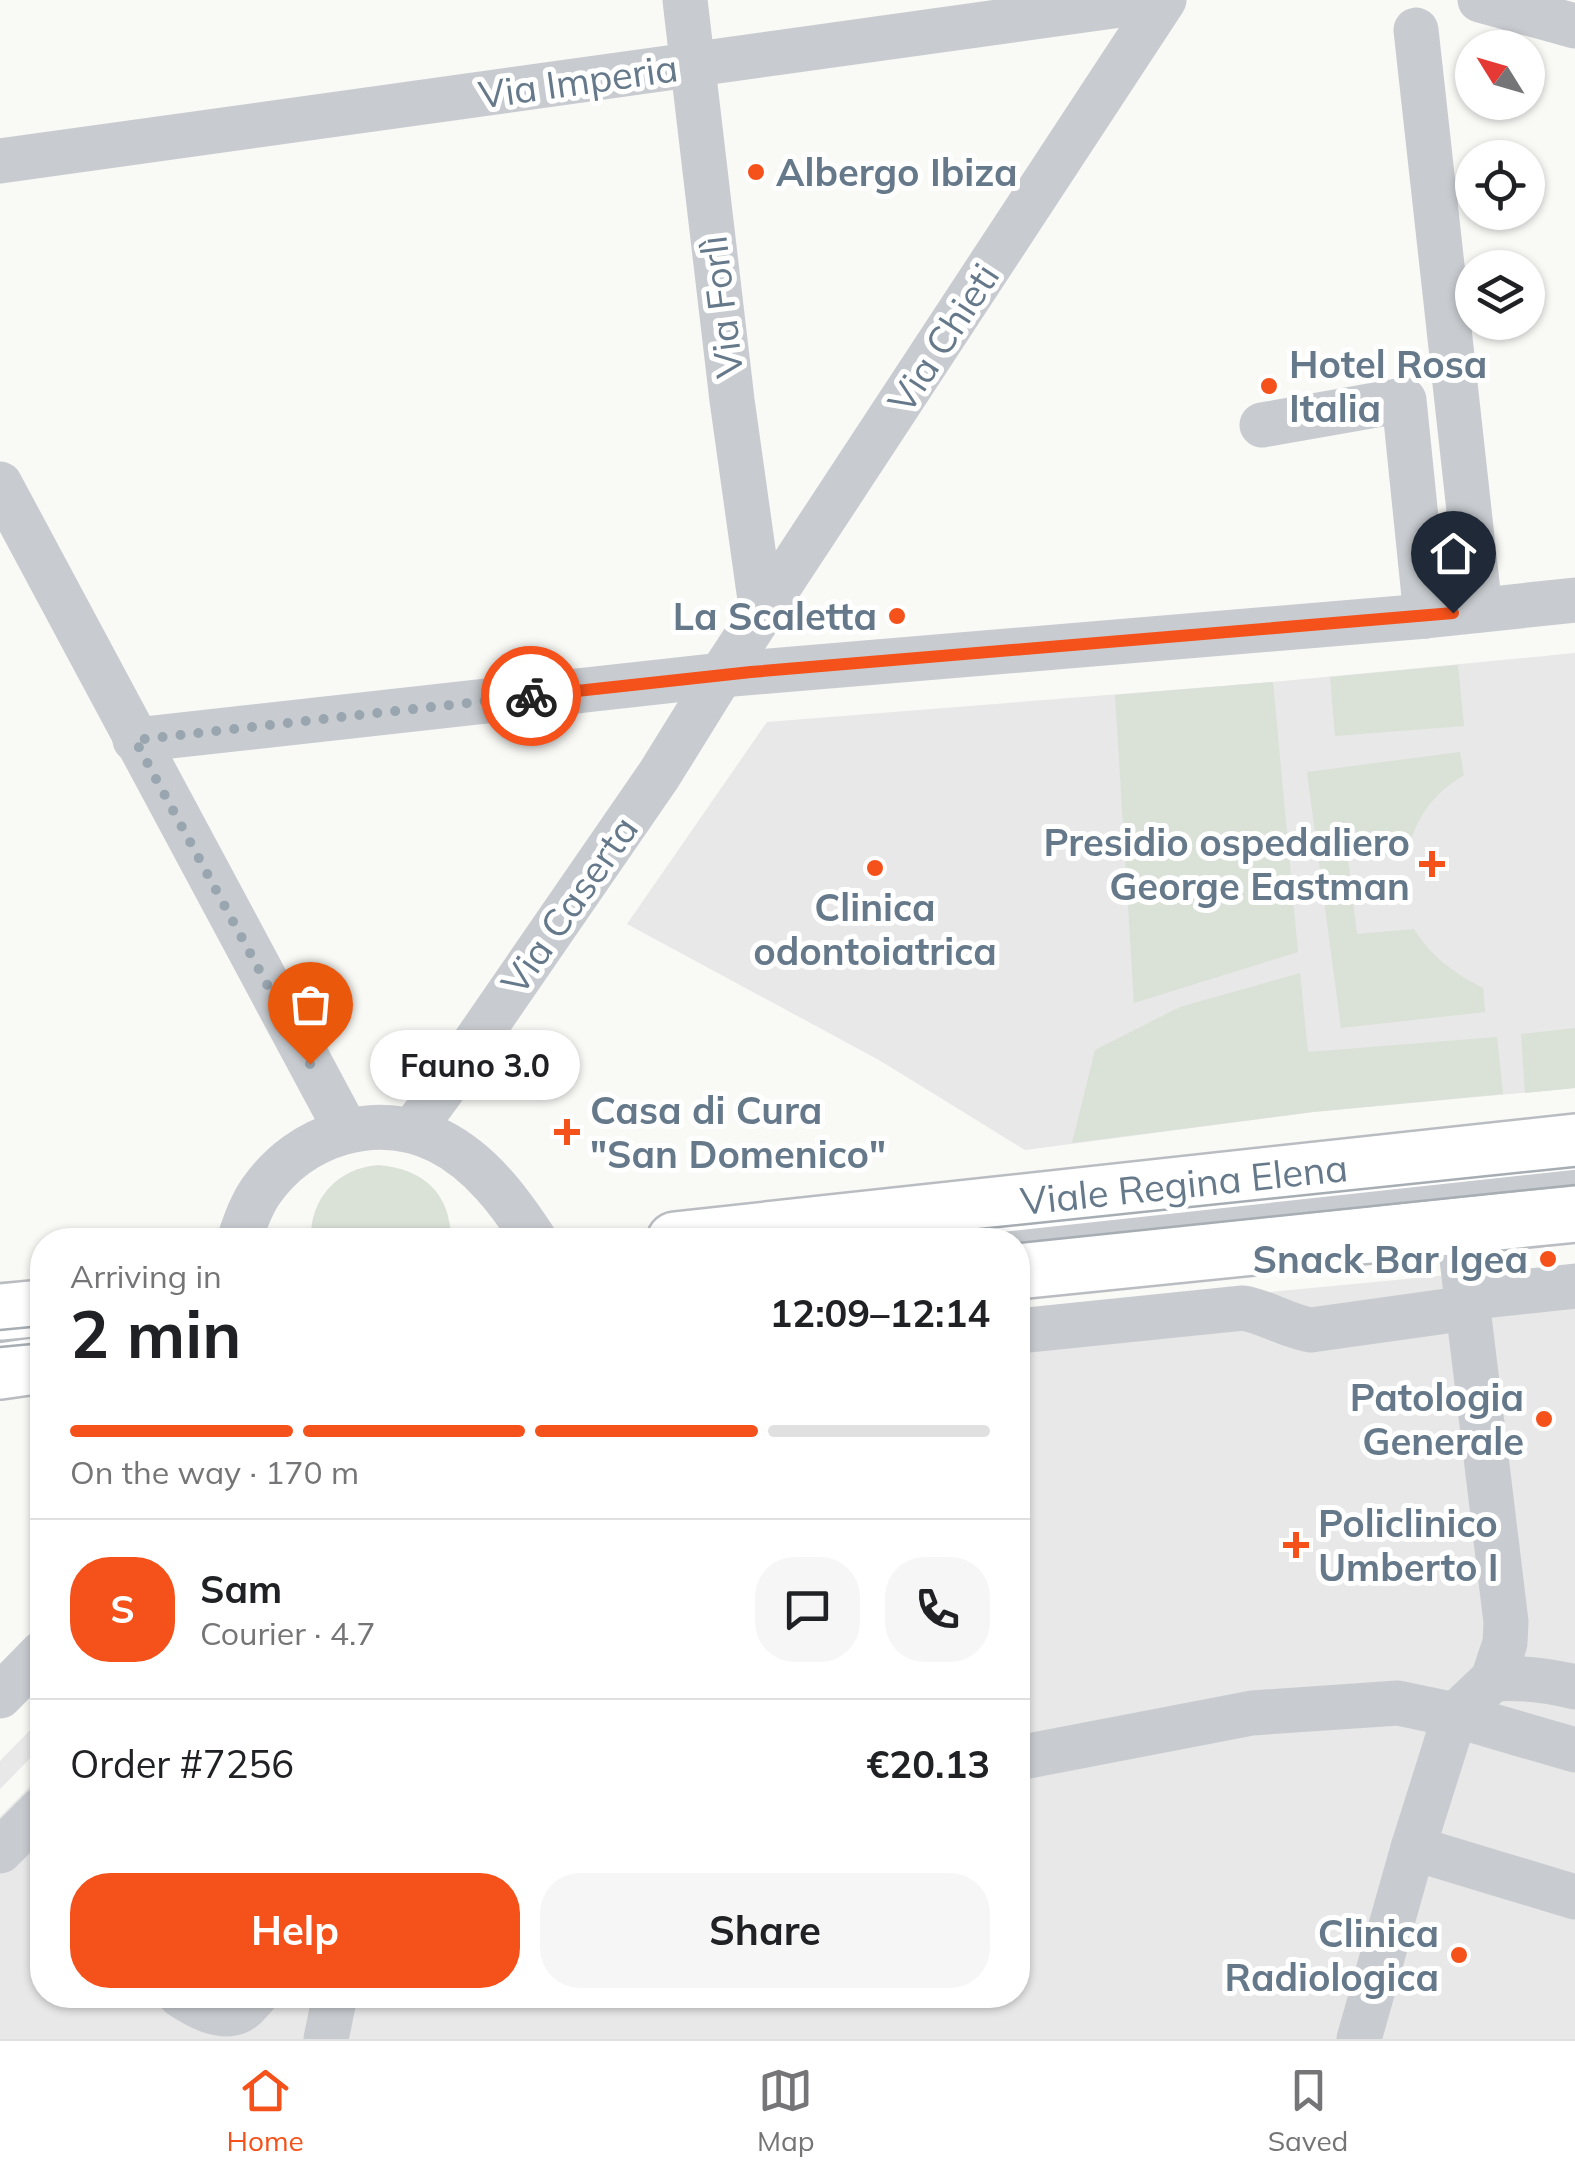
<!DOCTYPE html>
<html lang="en">
<head>
<meta charset="utf-8">
<style>
  body { margin:0; font-family:Mulish,sans-serif; background:#f6f6f6; color:#202124; height:100vh; display:flex; flex-direction:column; font-size:38px; white-space:nowrap }
  * { box-sizing:border-box; margin:0 }
  p { font-size:32px; color:#757577 }
  .icon { flex:none; width:55px; height:55px; fill:none; stroke:currentColor; stroke-width:2; stroke-linecap:round; stroke-linejoin:round }
  .map { position:relative; flex:1; overflow:hidden }
  .side { position:absolute; left:30px; top:1228px; width:1000px; height:780px; display:flex; flex-direction:column; background:#fff; border-radius:40px; box-shadow:0 2px 8px #0004 }
  .side>* { flex:none }
  .needle { width:65px; rotate:307deg }
  .buttons { position:absolute; left:1455px; top:30px; display:grid; gap:20px }
  .buttons a { display:grid; place-items:center; width:90px; height:90px; border-radius:50%; background:#fff; box-shadow:0 2px 8px #0004; font-size:50px }
  .pin { position:absolute; display:grid; place-items:center; width:85px; height:85px; color:#fff; margin:-102px -42px; border-radius:50% 50% 50% 0; rotate:-45deg; box-shadow:0 0 10px #0007 }
  .pin .icon { rotate:45deg }
  .courier { position:absolute; display:grid; place-items:center; width:100px; height:100px; margin:-50px; border:8px solid #f5511a; border-radius:50%; background:#fff; color:#222; box-shadow:0 2px 12px #0007 }
  .bubble { position:absolute; height:70px; border-radius:35px; background:#fff; box-shadow:0 2px 8px #0004; font-size:32px; font-weight:700; line-height:70px; text-align:center }
  .summary em { font-style:normal; font-weight:700 }
  .summary div { display:flex; flex-direction:column-reverse }
  .summary { display:flex; align-items:center; justify-content:space-between; height:170px; padding:0 40px }
  h1 { font-size:65px; font-weight:700; line-height:75px }
  .bar { display:grid; grid-template-columns:repeat(4,1fr); gap:15px 10px; align-content:center; height:120px; padding:0 40px }
  .bar i { height:12px; border-radius:8px; background:#e0e0e0 }
  .bar .current { background:#f5511a }
  .bar p { grid-column:span 4 }
  .line { display:flex; align-items:center; gap:25px; padding:0 40px; border-top:2px solid #e0e0e0 }
  .line div { flex:1 }
  .round { display:grid; place-items:center; flex:none; width:105px; height:105px; border-radius:40px; background:#f6f6f6 }
  .cta { display:flex; gap:20px; margin-top:auto; padding:20px 40px }
  .cta a { flex:1; height:115px; border-radius:40px; background:#f5511a; color:#fff; font-size:40px; font-weight:700; line-height:115px; text-align:center }
  .cta a+a { background:#f6f6f6; color:#202124 }
  .menu { display:flex; justify-content:space-around; align-items:center; height:140px; border-top:2px solid #e0e0e0; background:#fff; font-size:28px; color:#757577 }
  .menu a { display:grid; justify-items:center; gap:5px }
  .menu .current { color:#f5511a }
  .map>svg:first-child { display:block }
  .built { fill:#e7e8e7 }
  .green { fill:#dae1d7 }
  .lines { fill:none; stroke-linecap:round; stroke-linejoin:round }
  .major-casing { stroke:#b9bdc1; stroke-width:60 }
  .minor { stroke:#c8ccd0; stroke-width:45 }
  .major { stroke:#fff; stroke-width:55 }
  .tram { stroke:#a6adb3; stroke-width:2.5 }
  .done { stroke:#99a6b0; stroke-width:10; stroke-dasharray:0 18 }
  .route { stroke:#f5511a; stroke-width:12 }
  .poi-dot { fill:#f5511a; stroke:#fff; stroke-width:4 }
  .labels { text-anchor:middle; dominant-baseline:central; stroke-width:10; stroke-linejoin:round; paint-order:stroke }
  .street-label { font-size:38px; fill:#65798a; stroke:#fff }
  .poi-label { font-size:38px; font-weight:bold; fill:#65798a; stroke:#fff; text-anchor:end }
</style>
</head>
<body>
<div class="map">
<svg width="1575" height="2039" viewBox="0 0 1575 2039">
  <rect width="100%" height="100%" fill="#f9f9f6"/>
  <g class="built">
    <polygon points="1575,653 1575,1088 1313,1112 1025,1150 879,1060 627,924 767,722 1273,682"/>
    <polygon points="1522,1268 1522,1280 1575,1277 1575,2039 0,2039 0,1817 42,1774 42,1995 1018,1995 1018,1316"/>
    <polygon points="42,1718 42,1746 0,1789 0,1761"/>
  </g>
  <g class="green">
    <polygon points="1458,665 1464,726 1335,736 1330,677"/>
    <polygon points="1273,682 1298,952 1134,1003 1115,695"/>
    <path d="M1460,752L1464,775C1430,796 1418,816 1406,854L1348,859L1357,934L1414,929C1431,957 1454,973 1483,988L1485,1012L1341,1028L1307,772Z"/>
    <polygon points="1300,973 1308,1052 1497,1037 1503,1094 1313,1112 1072,1143 1095,1050 1180,1007"/>
    <polygon points="1575,1028 1575,1088 1525,1093 1521,1034"/>
    <path d="M378,1165C424,1169 450,1193 451,1239L311,1240C309,1199 338,1168 378,1165Z"/>
  </g>
  <g class="lines">
    <defs>
      <g id="major">
        <polyline points="675,1240 1575,1142"/>
        <polyline points="1018,1271 1575,1214"/>
        <polyline points="0,1312 42,1308"/>
        <polyline points="0,1371 42,1365"/>
      </g>
    </defs>
    <use href="#major" class="major-casing"/>
    <g class="minor">
      <polyline points="685,0 732,400 762,614"/>
      <polyline points="1480,0 1575,26"/>
      <polyline points="1416,30 1480,610"/>
      <polyline points="0,161 1156,0"/>
      <polyline points="1262,425 1404,400 1426,616"/>
      <polyline points="0,484 346,1130"/>
      <polyline points="135,740 721,675 1426,616 1575,600"/>
      <polyline points="412,1131 440,1093 659,775 721,675 1164,0"/>
      <path d="M239,1240C245,1223 251,1205 261,1191C301,1134 376,1110 439,1141C481,1162 510,1202 535,1240"/>
      <polyline points="933,1240 1575,1174"/>
      <polyline points="1466,1298 1575,1286"/>
      <path d="M1018,1331L1243,1308C1267,1312 1286,1326 1311,1330L1468,1308"/>
      <path d="M1493,1679C1522,1677 1547,1680 1575,1687"/>
      <polyline points="0,1696 42,1653"/>
      <polyline points="1018,1758 1252,1713 1398,1703 1455,1715 1575,1750"/>
      <polyline points="1413,1848 1575,1897"/>
      <polyline points="0,1851 42,1809"/>
      <path d="M180,1995C195,2005 219,2019 237,2012C244,2010 251,2000 256,1995"/>
      <polyline points="326,2039 335,1995"/>
      <polyline points="1359,2039 1413,1848 1455,1715 1493,1679 1505,1643 1506,1622 1458,1226"/>
    </g>
    <use href="#major" class="major"/>
    <g class="tram">
      <polyline points="874,1240 1575,1167"/>
      <polyline points="1018,1243 1575,1185"/>
      <polyline points="0,1330 42,1326"/>
      <polyline points="0,1347 42,1343"/>
    </g>
  </g>
  <g class="lines">
    <polyline class="done" points="310,1064 135,740 531,696"/>
    <polyline class="route" points="531,696 751,672 1453,613"/>
  </g>
  <g class="poi-dot">
    <circle cx="756" cy="172" r="10"/>
    <circle cx="1269" cy="386" r="10"/>
    <circle cx="897" cy="616" r="10"/>
    <path d="M1427 849h10v10h10v10h-10v10h-10v-10h-10v-10h10z"/>
    <circle cx="875" cy="868" r="10"/>
    <path d="M562 1117h10v10h10v10h-10v10h-10v-10h-10v-10h10z"/>
    <circle cx="1548" cy="1259" r="10"/>
    <circle cx="1544" cy="1419" r="10"/>
    <path d="M1291 1530h10v10h10v10h-10v10h-10v-10h-10v-10h10z"/>
    <circle cx="1459" cy="1955" r="10"/>
  </g>
  <g class="labels">
    <g class="street-label">
      <text transform="translate(578 81) rotate(-8)">Via Imperia</text>
      <text transform="translate(721 307) rotate(-97)">Via Forlì</text>
      <text transform="translate(943 338) rotate(-57)">Via Chieti</text>
      <text transform="translate(569 905) rotate(-55)">Via Caserta</text>
      <text transform="translate(1184 1184) rotate(-6)">Viale Regina Elena</text>
    </g>
    <g class="poi-label">
      <text x="776" y="172" text-anchor="start">Albergo Ibiza</text>
      <text x="1289" y="364" text-anchor="start">Hotel Rosa<tspan x="1289" dy="44">Italia</tspan></text>
      <text x="877" y="616">La Scaletta</text>
      <text x="1410" y="842">Presidio ospedaliero<tspan x="1410" dy="44">George Eastman</tspan></text>
      <text x="875" y="907" text-anchor="middle">Clinica<tspan x="875" dy="44">odontoiatrica</tspan></text>
      <text x="590" y="1110" text-anchor="start">Casa di Cura<tspan x="590" dy="44">"San Domenico"</tspan></text>
      <text x="1528" y="1259">Snack Bar Igea</text>
      <text x="1524" y="1397">Patologia<tspan x="1524" dy="44">Generale</tspan></text>
      <text x="1318" y="1523" text-anchor="start">Policlinico<tspan x="1318" dy="44">Umberto I</tspan></text>
      <text x="1439" y="1933">Clinica<tspan x="1439" dy="44">Radiologica</tspan></text>
    </g>
  </g>
</svg>
<div class="buttons">
<a><svg class="needle" viewBox="-14 -14 28 28"><path d="M0-13l5 13h-10z" fill="#e53935"/><path d="M0 13l5-13h-10z" fill="#757577"/></svg></a>
<a><svg class="icon" aria-label="locate" viewBox="0 0 24 24"><circle cx="12" cy="12" r="6"/><path d="M12 2v4M12 18v4M2 12h4M18 12h4"/></svg></a>
<a><svg class="icon" aria-label="layers" viewBox="0 0 24 24"><path d="M12 4l9 5-9 5-9-5zM3 14l9 5 9-5"/></svg></a>
</div>
<div class="pin" style="left:310px;top:1064px;background:#ea580c"><svg class="icon" aria-label="bag" viewBox="0 0 24 24"><path d="M5 8h14l-1 12H6zM9 8a3 3 0 0 1 6 0"/></svg></div>
<div class="pin" style="left:1453px;top:613px;background:#1f2937"><svg class="icon" aria-label="home" viewBox="0 0 24 24"><path d="M3 11l9-7 9 7M6 9v11h12V9"/></svg></div>
<div class="courier" style="left:531px;top:696px"><svg class="icon" aria-label="bike" viewBox="0 0 24 24"><circle cx="6" cy="16" r="4"/><circle cx="18" cy="16" r="4"/><path d="M6 16l4-8h5l3 8M10 8l3 8H6M13 5h3"/></svg></div>
<div class="bubble" style="left:370px;top:1030px;width:210px">Fauno 3.0</div>
<section class="side">
<div class="summary"><div><h1>2 min</h1><p>Arriving in</p></div><em>12:09–12:14</em></div>
<div class="bar"><i class="current"></i><i class="current"></i><i class="current"></i><i></i><p>On the way · 170 m</p></div>
<div class="line" style="height:180px"><b class="round" style="background:#f5511a;color:#fff">S</b><div><b>Sam</b><p>Courier · 4.7</p></div><a class="round"><svg class="icon" aria-label="chat" viewBox="0 0 24 24"><path d="M4 5h16v11H9l-5 4z"/></svg></a><a class="round"><svg class="icon" aria-label="phone" viewBox="0 0 24 24"><path d="M5 4h4l2 5-3 2q2 4 5 5l2-3 5 2v4C11 20 4 13 5 4z"/></svg></a></div>
<div class="line" style="height:130px"><div>Order #7256</div><b>€20.13</b></div>
<div class="cta"><a>Help</a><a>Share</a></div>
</section>
</div>
<nav class="menu">
<a class="current"><svg class="icon" aria-label="home" viewBox="0 0 24 24"><path d="M3 11l9-7 9 7M6 9v11h12V9"/></svg>Home</a>
<a><svg class="icon" aria-label="map" viewBox="0 0 24 24"><path d="M3 6l6-2 6 2 6-2v14l-6 2-6-2-6 2zM9 4v14M15 6v14"/></svg>Map</a>
<a><svg class="icon" aria-label="saved" viewBox="0 0 24 24"><path d="M7 4h10v16l-5-4-5 4z"/></svg>Saved</a>
</nav>
</body>
</html>
